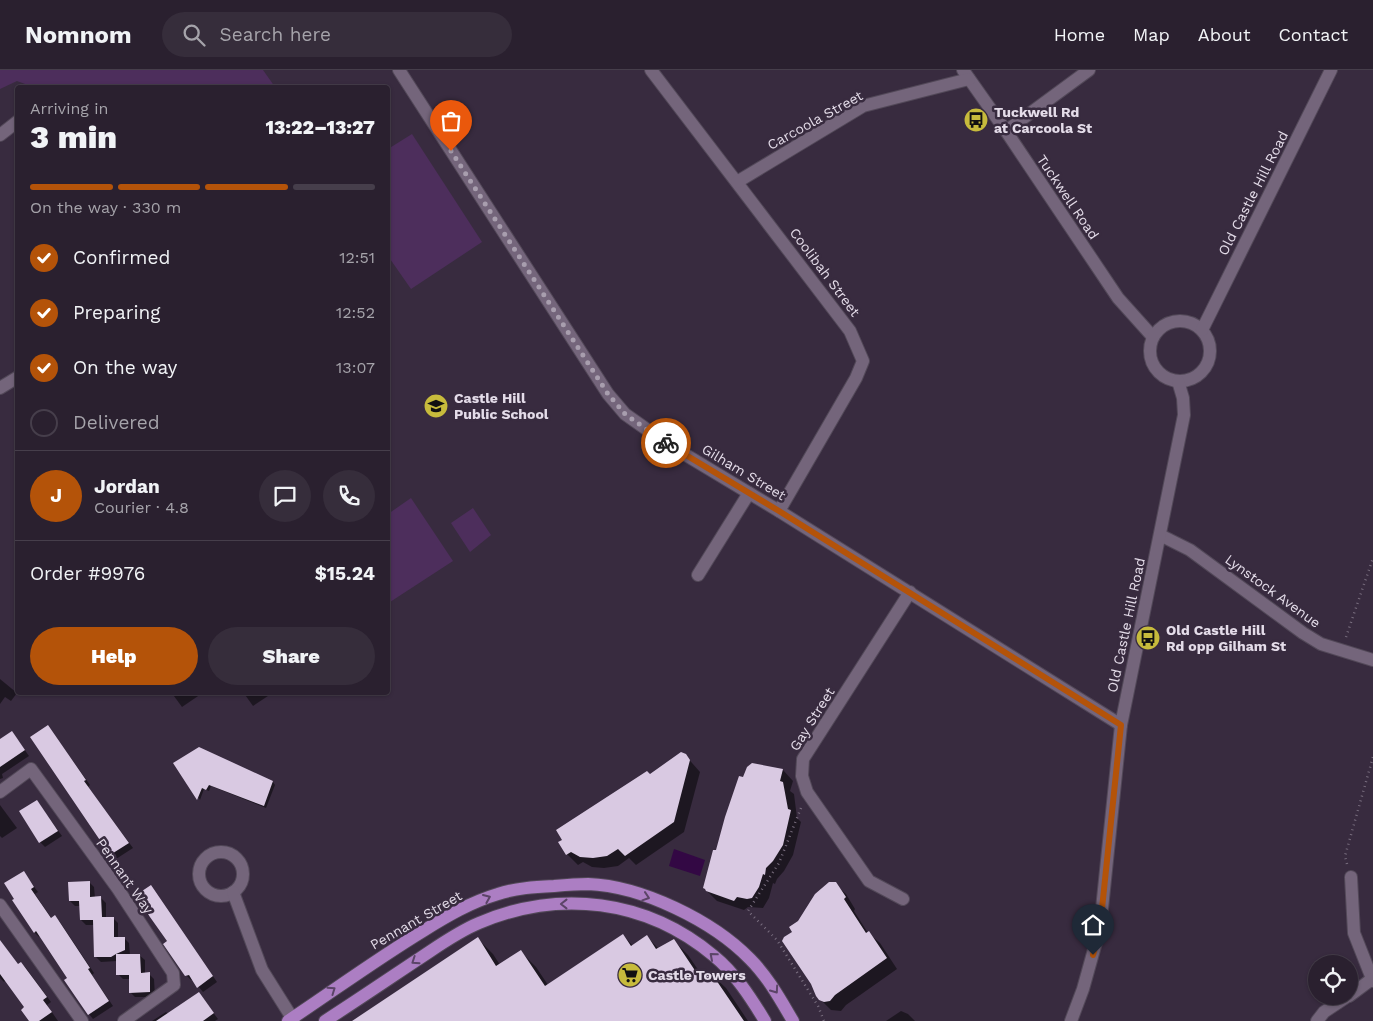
<!DOCTYPE html>
<html lang="en">
<head>
<meta charset="utf-8">
<style>
  body { margin:0; font-family:"Work Sans",sans-serif; background:#362d3b; color:#f1f3f6; height:100vh; display:flex; flex-direction:column; font-size:19px; white-space:nowrap }
  * { box-sizing:border-box; margin:0 }
  p { font-size:16px; color:#a5a3aa }
  .icon { flex:none; width:28px; height:28px; fill:none; stroke:currentColor; stroke-width:2; stroke-linecap:round; stroke-linejoin:round }
  .map { position:relative; flex:1; overflow:hidden }
  .sheet { position:absolute; left:15px; top:15px; width:375px; height:610px; display:flex; flex-direction:column; background:#2a202f; border-radius:5px; box-shadow:0 1px 4px #0004,0 0 0 1px #463e4b }
  .sheet>* { flex:none }
  .buttons { position:absolute; left:1308px; top:885px; display:grid; gap:10px }
  .buttons a { display:grid; place-items:center; width:50px; height:50px; border-radius:50%; background:#2a202f; box-shadow:0 1px 4px #0004,0 0 0 1px #463e4b; font-size:25px }
  .pin { position:absolute; display:grid; place-items:center; width:42px; height:42px; color:#fff; margin:-51px -21px; border-radius:50% 50% 50% 0; rotate:-45deg; box-shadow:0 0 5px #0007 }
  .pin .icon { rotate:45deg }
  .courier { position:absolute; display:grid; place-items:center; width:50px; height:50px; margin:-25px; border:4px solid #b45309; border-radius:50%; background:#fff; color:#222; box-shadow:0 1px 6px #0007 }
  .summary em { font-style:normal; font-weight:800 }
  .summary div { display:flex; flex-direction:column-reverse }
  .summary { display:flex; align-items:center; justify-content:space-between; height:85px; padding:0 15px }
  h1 { font-size:32px; font-weight:800; line-height:38px }
  .bar { display:grid; grid-template-columns:repeat(4,1fr); gap:8px 5px; align-content:center; height:60px; padding:0 15px }
  .bar i { height:6px; border-radius:4px; background:#463e4b }
  .bar .on { background:#b45309 }
  .bar p { grid-column:span 4 }
  .line { display:flex; align-items:center; gap:12px; padding:0 15px; border-top:1px solid #463e4b }
  .line div { flex:1 }
  .round { display:grid; place-items:center; flex:none; width:52px; height:52px; border-radius:26px; background:#362d3b }
  ol { padding:0 15px; list-style:none }
  li { display:flex; align-items:center; gap:15px; height:55px }
  li p { margin-inline-start:auto }
  li .icon { padding:5px; border-radius:50%; background:#b45309; color:#fff; stroke-width:4 }
  li:last-child { color:#a5a3aa }
  li i { width:28px; height:28px; border:2px solid #463e4b; border-radius:50% }
  .button { display:flex; gap:10px; margin-top:auto; padding:10px 15px }
  .button a { flex:1; height:58px; border-radius:30px; background:#b45309; color:#fff; font-size:20px; font-weight:800; line-height:58px; text-align:center }
  .button a+a { background:#362d3b; color:#f1f3f6 }
  header { display:flex; align-items:center; gap:30px; box-sizing:border-box; height:70px; padding:0 25px; background:#2a202f; border-bottom:1px solid #463e4b }
  header strong { font-size:24px }
  nav { display:flex; gap:28px; margin-inline-start:auto; font-size:18px }
  .search { width:350px; height:45px; background:#362d3b; display:flex; align-items:center; gap:12px; box-sizing:border-box; padding:0 18px; border-radius:28px; color:#a5a3aa; font-size:19px }
  .map>svg:first-child { display:block }
  .green { fill:#4d2e5c }
  .water { fill:#330844 }
  .shadow { fill:#0007 }
  .building { fill:#d9c9e2 }
  .lines { fill:none; stroke-linecap:round; stroke-linejoin:round }
  .minor-casing { stroke:#524858; stroke-width:14 }
  .major-casing { stroke:#524858; stroke-width:14 }
  .path { stroke:#786d7e; stroke-width:2.5; stroke-dasharray:1 4; stroke-linecap:butt }
  .minor { stroke:#74657b; stroke-width:12 }
  .major { stroke:#ac7ec3; stroke-width:12 }
  .oneway { stroke:#5b4467 }
  .done { stroke:#a89eae; stroke-width:5; stroke-dasharray:0 9 }
  .route { stroke:#b45309; stroke-width:6 }
  .labels { text-anchor:middle; dominant-baseline:central; stroke-width:5; stroke-linejoin:round; paint-order:stroke }
  .poi-label { font-size:14px; font-weight:bold; fill:#e4dce9; stroke:#382b3f; text-anchor:start }
  .street-label { font-size:14px; fill:#e4dce9; stroke:#382b3f }
</style>
</head>
<body>
<header>
<strong>Nomnom</strong>
<div class="search"><svg class="icon" aria-label="search" viewBox="0 0 24 24"><circle cx="10" cy="10" r="6"/><path d="M15 15l6 6"/></svg>Search here</div>
<nav><a>Home</a><a>Map</a><a>About</a><a>Contact</a></nav>
</header>
<div class="map">
<svg width="1373" height="951" viewBox="0 0 1373 951">
  <rect width="100%" height="100%" fill="#382b3f"/>
  <g class="green">
    <polygon points="0,0 263,0 275,17 36,18 17,11 0,19"/>
    <polygon points="412,64 482,172 411,219 388,186 388,79"/>
    <polygon points="411,428 453,491 390,532 388,528 388,444"/>
    <polygon points="473,438 491,465 470,482 451,453"/>
  </g>
  <polygon class="water" points="674,779 705,790 700,806 669,796"/>
  <g class="shadow">
    <polygon points="0,609 17,623 11,631 5,627 0,634"/>
    <polygon points="171,622 204,622 182,637"/>
    <polygon points="243,622 274,622 253,636"/>
    <polygon points="48,656 90,715 88,717 133,778 116,789 111,784"/>
    <polygon points="12,662 29,686 2,704 3,708 0,709 0,670"/>
    <polygon points="199,679 273,712 275,715 266,738 211,716 209,721 204,719 200,730 175,693"/>
    <polygon points="685,685 700,702 684,762 636,795 629,788 618,796 604,798 592,797 583,792 578,795 567,784 650,705"/>
    <polygon points="783,700 793,711 790,721 794,724 797,748 801,752 793,785 784,801 777,809 775,814 773,813 769,828 763,838 748,837 744,840 717,831 707,821 717,781"/>
    <polygon points="37,731 62,766 45,777 40,772"/>
    <polygon points="0,735 17,758 2,768 0,766"/>
    <polygon points="23,802 38,822 35,824 52,849 55,847 60,852 94,903 92,905 113,936 93,949 89,944 69,908 40,866 39,867 35,863 14,830 16,829"/>
    <polygon points="89,812 94,817 95,828 101,828 106,833 106,848 113,848 118,853 118,869 124,868 129,873 130,885 139,885 145,890 145,904 149,904 154,909 155,927 135,927 130,922 130,909 123,909 118,904 117,891 101,892 96,887 94,855 86,855 81,850 81,836 75,836 70,831"/>
    <polygon points="835,814 846,824 855,839 854,841 868,863 880,873 897,899 846,935 841,941 831,940 820,929 793,863 799,851"/>
    <polygon points="151,817 217,912 203,922 193,910 191,910 186,905 169,872 150,845 149,846 144,841 135,828"/>
    <polygon points="623,865 633,876 647,867 659,879 673,870 688,885 703,907 710,903 726,918 748,951 354,951 478,869 493,884 500,895 521,882 536,897 548,915"/>
    <polygon points="0,870 18,896 21,893 26,898 51,932 47,935 58,951 30,951 25,937 6,910 4,912 0,908"/>
    <polygon points="199,924 218,949 215,951 152,951 166,942 168,944"/>
    <polygon points="901,941 908,944 915,951 886,951"/>
  </g>
  <g class="building">
    <polygon points="48,655 86,710 84,711 129,773 110,785 30,667"/>
    <polygon points="12,661 25,680 0,697 0,669"/>
    <polygon points="199,677 273,711 264,736 209,715 206,720 202,718 197,730 173,693"/>
    <polygon points="681,682 686,684 690,690 674,752 625,786 618,779 607,786 593,788 580,787 571,782 566,785 558,772 562,770 556,760 647,701 650,704"/>
    <polygon points="752,693 783,699 780,711 783,712 788,739 791,740 783,775 773,791 766,798 765,805 763,804 759,817 752,828 747,829 737,827 734,831 706,821 705,819 703,818 713,780 716,780 725,747 739,706 743,707 747,697"/>
    <polygon points="37,730 58,761 39,773 19,741"/>
    <polygon points="24,801 34,817 31,819 51,848 55,845 90,898 88,899 109,931 88,945 64,910 67,908 36,861 34,863 12,830 14,829 4,813"/>
    <polygon points="90,811 90,827 101,826 102,847 114,847 114,867 125,867 125,880 116,884 140,884 141,903 150,902 150,922 129,923 129,905 116,905 116,884 111,887 94,887 93,850 80,850 79,831 69,831 68,812"/>
    <polygon points="829,812 836,812 846,827 844,829 866,863 869,861 887,888 835,925 830,931 824,932 819,930 816,926 811,914 782,871 784,867 792,862 789,857 798,851 815,824"/>
    <polygon points="151,815 213,906 197,918 189,905 185,906 163,874 167,871 145,840 143,842 133,827"/>
    <polygon points="623,864 631,876 647,865 656,879 674,869 700,908 710,901 744,951 352,951 478,867 496,896 521,880 545,916"/>
    <polygon points="0,870 18,894 21,892 47,927 43,930 52,942 39,951 29,951 21,940 24,937 0,904"/>
    <polygon points="199,922 214,943 203,951 156,951"/>
  </g>
  <g class="lines">
    <defs>
      <g id="minor">
        <polyline points="399,0 608,324 625,344 666,373 779,441 1121,655"/>
        <polyline points="651,0 850,261 863,291 856,308 779,441"/>
        <polyline points="963,0 1006,61 1118,228 1153,267"/>
        <polyline points="1006,61 1089,0"/>
        <polyline points="0,65 18,51"/>
        <polyline points="737,112 863,36 969,9"/>
        <circle cx="1180" cy="281" r="30"/>
        <polyline points="1202,260 1331,0"/>
        <polyline points="0,318 18,307"/>
        <polyline points="1160,465 1190,480 1303,563 1321,574 1373,590"/>
        <polyline points="698,505 749,423"/>
        <polyline points="0,722 31,699 118,819 173,903 174,915 124,951"/>
        <circle cx="221" cy="804" r="22"/>
        <polyline points="1351,807 1354,863 1373,911"/>
        <polyline points="233,822 262,900 294,951"/>
        <polyline points="903,829 869,811 807,722 802,706 803,689 910,522"/>
        <polyline points="0,835 82,951"/>
        <polyline points="1349,926 1372,909"/>
        <polyline points="1071,951 1083,919 1100,858 1121,655 1184,345 1183,328 1178,311"/>
        <polyline points="1317,951 1324,942 1348,926"/>
      </g>
      <g id="major">
        <path d="M288,951C333,921 377,889 423,861C447,846 471,832 498,824C516,818 535,817 554,816C565,815 577,814 588,814C642,816 713,851 750,889C768,907 780,929 793,951"/>
        <path d="M325,951C356,931 387,910 417,890C437,877 457,862 479,853C559,819 646,829 714,886C735,903 751,928 765,951"/>
      </g>
    </defs>
    <use href="#minor" class="minor-casing"/>
    <use href="#major" class="major-casing"/>
    <g class="path">
      <polyline points="1346,567 1373,488"/>
      <polyline points="801,738 779,793 748,841 777,870 818,936 824,951"/>
      <polyline points="1347,794 1345,786 1373,687"/>
    </g>
    <use href="#minor" class="minor"/>
    <use href="#major" class="major"/>
  </g>
  <defs><path id="oneway-chevron" d="M-2-3.5L2.5 0L-2 3.5" fill="none" stroke-width="1.6" stroke-linecap="round" stroke-linejoin="round" transform="scale(1.25)"/></defs>
  <g class="oneway">
    <use href="#oneway-chevron" transform="translate(646 827) rotate(18)"/>
    <use href="#oneway-chevron" transform="translate(487 828) rotate(-23)"/>
    <use href="#oneway-chevron" transform="translate(564 834) rotate(-180)"/>
    <use href="#oneway-chevron" transform="translate(713 886) rotate(-139)"/>
    <use href="#oneway-chevron" transform="translate(415 891) rotate(146)"/>
    <use href="#oneway-chevron" transform="translate(332 920) rotate(-35)"/>
    <use href="#oneway-chevron" transform="translate(775 920) rotate(55)"/>
  </g>
  <g class="lines">
    <polyline class="done" points="451,81 608,324 625,344 666,373"/>
    <polyline class="route" points="666,373 779,441 1121,655 1100,858 1093,885"/>
  </g>
  <defs>
    <symbol id="bus-disc" viewBox="-11 -11 22 22"><circle r="9.5" fill="#c7bb3c" stroke="#382b3f"/><path d="M-5-6H5V4H4V6H2V4H-2V6H-4V4H-5ZM-3.5-4V0h7V-4ZM-3.5 1.2v1.5H-2V1.2ZM2 1.2v1.5H3.5V1.2Z" fill="#111"/></symbol>
    <symbol id="school-disc" viewBox="-11 -11 22 22"><circle r="9.5" fill="#c7bb3c" stroke="#382b3f"/><path d="M0-5L7-2L0 1L-7-2ZM-4 1L0 2.5L4 1V4Q0 6-4 4Z" fill="#111"/></symbol>
    <symbol id="supermarket-disc" viewBox="-11 -11 22 22"><circle r="9.5" fill="#c7bb3c" stroke="#382b3f"/><path d="M-6-5.5h2.5l.6 2H6L4.5 2H-2.5L-4.4-4H-6ZM-1.5 3.2a1.3 1.3 0 1 0 .1 0ZM3 3.2a1.3 1.3 0 1 0 .1 0Z" fill="#111"/></symbol>
  </defs>
  <g fill-rule="evenodd">
    <use href="#bus-disc" x="962" y="36" width="28" height="28"/>
    <use href="#school-disc" x="422" y="322" width="28" height="28"/>
    <use href="#bus-disc" x="1134" y="554" width="28" height="28"/>
    <use href="#supermarket-disc" x="616" y="891" width="28" height="28"/>
  </g>
  <g class="labels">
    <g class="poi-label">
      <text x="994" y="42">Tuckwell Rd<tspan x="994" dy="16">at Carcoola St</tspan></text>
      <text x="454" y="328">Castle Hill<tspan x="454" dy="16">Public School</tspan></text>
      <text x="1166" y="560">Old Castle Hill<tspan x="1166" dy="16">Rd opp Gilham St</tspan></text>
      <text x="648" y="905">Castle Towers</text>
    </g>
    <g class="street-label">
      <text transform="translate(815 50) rotate(-29)">Carcoola Street</text>
      <text transform="translate(1253 123) rotate(-63)">Old Castle Hill Road</text>
      <text transform="translate(1068 127) rotate(56)">Tuckwell Road</text>
      <text transform="translate(825 202) rotate(53)">Coolibah Street</text>
      <text transform="translate(744 402) rotate(31)">Gilham Street</text>
      <text transform="translate(1273 521) rotate(36)">Lynstock Avenue</text>
      <text transform="translate(1126 555) rotate(-78)">Old Castle Hill Road</text>
      <text transform="translate(812 649) rotate(-58)">Gay Street</text>
      <text transform="translate(125 806) rotate(55)">Pennant Way</text>
      <text transform="translate(416 850) rotate(-30)">Pennant Street</text>
    </g>
  </g>
</svg>
<div class="buttons">
<a><svg class="icon" aria-label="locate" viewBox="0 0 24 24"><circle cx="12" cy="12" r="6"/><path d="M12 2v4M12 18v4M2 12h4M18 12h4"/></svg></a>
</div>
<div class="pin" style="left:451px;top:81px;background:#ea580c"><svg class="icon" aria-label="bag" viewBox="0 0 24 24"><path d="M5 8h14l-1 12H6zM9 8a3 3 0 0 1 6 0"/></svg></div>
<div class="pin" style="left:1093px;top:885px;background:#1f2937"><svg class="icon" aria-label="home" viewBox="0 0 24 24"><path d="M3 11l9-7 9 7M6 9v11h12V9"/></svg></div>
<div class="courier" style="left:666px;top:373px"><svg class="icon" aria-label="bike" viewBox="0 0 24 24"><circle cx="6" cy="16" r="4"/><circle cx="18" cy="16" r="4"/><path d="M6 16l4-8h5l3 8M10 8l3 8H6M13 5h3"/></svg></div>
<section class="sheet">
<div class="summary"><div><h1>3 min</h1><p>Arriving in</p></div><em>13:22–13:27</em></div>
<div class="bar"><i class="on"></i><i class="on"></i><i class="on"></i><i></i><p>On the way · 330 m</p></div>
<ol>
<li><svg class="icon" aria-label="check" viewBox="0 0 24 24"><path d="M5 12l5 5 9-10"/></svg>Confirmed<p>12:51</p></li>
<li><svg class="icon" aria-label="check" viewBox="0 0 24 24"><path d="M5 12l5 5 9-10"/></svg>Preparing<p>12:52</p></li>
<li><svg class="icon" aria-label="check" viewBox="0 0 24 24"><path d="M5 12l5 5 9-10"/></svg>On the way<p>13:07</p></li>
<li><i></i>Delivered</li>
</ol>
<div class="line" style="height:90px"><b class="round" style="background:#b45309;color:#fff">J</b><div><b>Jordan</b><p>Courier · 4.8</p></div><a class="round"><svg class="icon" aria-label="chat" viewBox="0 0 24 24"><path d="M4 5h16v11H9l-5 4z"/></svg></a><a class="round"><svg class="icon" aria-label="phone" viewBox="0 0 24 24"><path d="M5 4h4l2 5-3 2q2 4 5 5l2-3 5 2v4C11 20 4 13 5 4z"/></svg></a></div>
<div class="line" style="height:65px"><div>Order #9976</div><b>$15.24</b></div>
<div class="button"><a>Help</a><a>Share</a></div>
</section>
</div>
</body>
</html>
